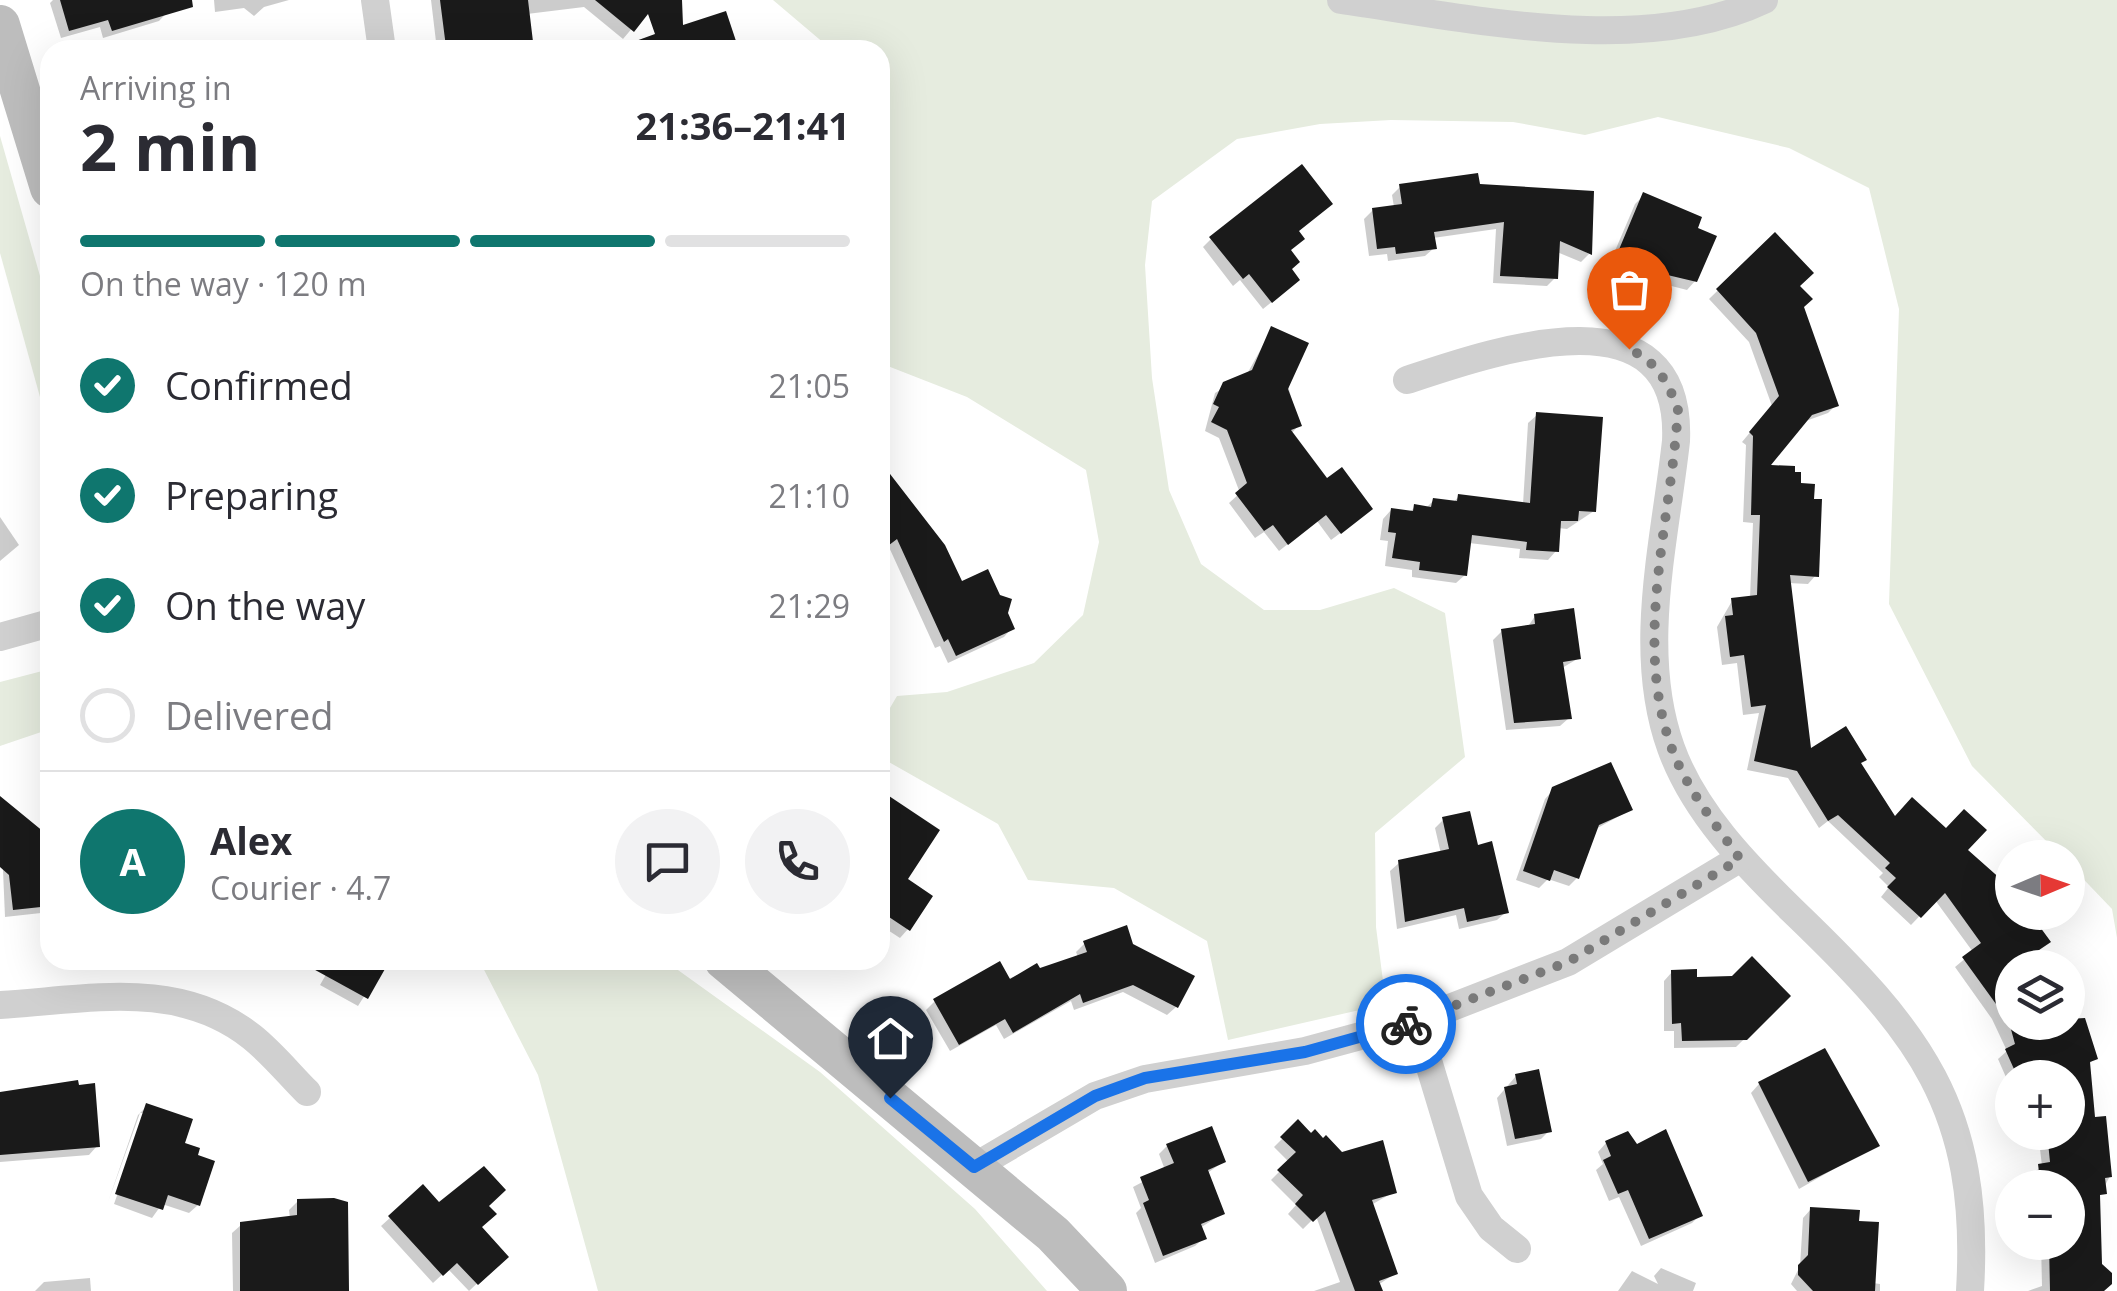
<!DOCTYPE html>
<html lang="en">
<head>
<meta charset="utf-8">
<style>
  body { margin:0; font-family:"Open Sans",sans-serif; background:#f2f2f3; color:#2b2b33; height:100vh; display:flex; flex-direction:column; font-size:38px; white-space:nowrap }
  * { box-sizing:border-box; margin:0 }
  p { font-size:32px; color:#7c7c81 }
  .icon { flex:none; width:55px; height:55px; fill:none; stroke:currentColor; stroke-width:2; stroke-linecap:round; stroke-linejoin:round }
  .map { position:relative; flex:1; overflow:hidden }
  .panel { position:absolute; left:40px; top:40px; width:850px; height:930px; display:flex; flex-direction:column; background:#fff; border-radius:30px; box-shadow:0 10px 40px #0002 }
  .panel>* { flex:none }
  .needle { width:65px; rotate:88deg }
  .buttons { position:absolute; left:1995px; top:840px; display:grid; gap:20px }
  .buttons a { display:grid; place-items:center; width:90px; height:90px; border-radius:50%; background:#fff; box-shadow:0 10px 40px #0002; font-size:50px }
  .pin { position:absolute; display:grid; place-items:center; width:85px; height:85px; color:#fff; margin:-102px -42px; border-radius:50% 50% 50% 0; rotate:-45deg; box-shadow:0 0 10px #0007 }
  .pin .icon { rotate:45deg }
  .courier { position:absolute; display:grid; place-items:center; width:100px; height:100px; margin:-50px; border:8px solid #1a73e8; border-radius:50%; background:#fff; color:#222; box-shadow:0 2px 12px #0007 }
  .headline em { font-style:normal; font-weight:700 }
  .headline div { display:flex; flex-direction:column-reverse }
  .headline { display:flex; align-items:center; justify-content:space-between; height:170px; padding:0 40px }
  h1 { font-size:65px; font-weight:700; line-height:75px }
  .bar { display:grid; grid-template-columns:repeat(4,1fr); gap:15px 10px; align-content:center; height:120px; padding:0 40px }
  .bar i { height:12px; border-radius:8px; background:#e1e1e2 }
  .bar .selected { background:#0f766e }
  .bar p { grid-column:span 4 }
  .line { display:flex; align-items:center; gap:25px; padding:0 40px; border-top:2px solid #e1e1e2 }
  .line div { flex:1 }
  .round { display:grid; place-items:center; flex:none; width:105px; height:105px; border-radius:52px; background:#f2f2f3 }
  ol { padding:0 40px; list-style:none }
  li { display:flex; align-items:center; gap:30px; height:110px }
  li p { margin-inline-start:auto }
  li .icon { padding:10px; border-radius:50%; background:#0f766e; color:#fff; stroke-width:4 }
  li:last-child { color:#7c7c81 }
  li i { width:55px; height:55px; border:5px solid #e1e1e2; border-radius:50% }
  .map>svg:first-child { display:block }
  .green { fill:#e6ecdf }
  .shadow { fill:#0003 }
  .building { fill:#1a1a1a }
  .lines { fill:none; stroke-linecap:round; stroke-linejoin:round }
  .street { stroke:#d0d0d0; stroke-width:28 }
  .secondary { stroke:#bdbdbd; stroke-width:40 }
  .done { stroke:#7a7a7a; stroke-width:10; stroke-dasharray:0 18 }
  .route { stroke:#1a73e8; stroke-width:12 }
</style>
</head>
<body>
<div class="map">
<svg width="2117" height="1291" viewBox="0 0 2117 1291">
  <rect width="100%" height="100%" fill="#fff"/>
  <g class="green">
    <polygon points="773,0 2117,0 2117,938 2112,909 2068,863 2068,858 2062,857 1972,766 1889,604 1899,309 1869,188 1789,148 1658,117 1585,135 1513,122 1391,120 1320,124 1237,139 1152,201 1145,265 1152,378 1169,490 1201,564 1264,610 1320,610 1394,588 1445,613 1465,757 1375,833 1376,927 1386,1004 1228,1040 1207,941 1114,888 1028,880 998,824 880,757 880,725 897,696 947,692 1034,663 1083,615 1099,542 1086,470 967,397 880,363 880,50 832,50"/>
    <polygon points="0,136 50,311 50,433 0,253"/>
    <polygon points="50,669 50,729 0,746 0,682"/>
    <polygon points="479,960 664,960 820,1072 975,1209 1047,1291 598,1291 538,1075"/>
  </g>
  <g class="shadow">
    <polygon points="53,0 179,0 159,21 103,38 100,27 61,38 50,3"/>
    <polygon points="214,0 289,0 264,7 254,16 244,8 215,12"/>
    <polygon points="431,0 656,0 623,39 584,7 527,14 532,50 437,50"/>
    <polygon points="1400,187 1478,187 1589,254 1581,262 1557,252 1555,278 1547,286 1493,283 1496,229 1433,238 1434,248 1425,256 1388,261 1387,254 1369,256 1364,219 1373,210 1394,207 1392,195"/>
    <polygon points="1644,195 1694,229 1695,281 1687,290 1652,281 1645,289 1606,272 1635,204"/>
    <polygon points="1297,232 1288,251 1289,288 1263,309 1240,280 1233,286 1203,247 1211,239"/>
    <polygon points="1775,235 1836,405 1828,413 1803,422 1766,467 1816,575 1808,584 1788,583 1809,753 1859,764 1895,819 1965,850 2010,890 2012,912 2048,942 2034,954 2040,968 2012,968 2012,1022 2068,1022 2068,1009 2072,1007 2095,1058 2087,1066 2093,1120 2110,1176 2098,1199 2101,1291 2028,1291 2042,1286 2041,1242 2068,1242 2068,1188 2033,1188 2031,1175 2042,1166 2038,1132 2068,1132 2068,1078 2012,1078 2012,1091 1998,1059 2007,1051 1992,1019 1955,967 1973,952 1935,900 1911,925 1881,897 1889,887 1879,877 1883,873 1828,821 1819,828 1788,778 1747,770 1759,713 1743,715 1737,663 1722,665 1717,627 1732,601 1750,598 1753,523 1743,522 1746,445 1742,442 1772,406 1749,342 1709,299"/>
    <polygon points="1272,329 1299,425 1291,434 1327,482 1362,517 1331,540 1317,521 1279,551 1264,532 1255,538 1229,503 1240,493 1219,438 1205,431 1215,393 1247,374"/>
    <polygon points="1537,415 1594,511 1567,529 1558,528 1556,551 1548,560 1519,558 1520,549 1469,543 1465,575 1456,583 1412,577 1412,570 1385,566 1388,541 1380,540 1383,519 1391,510 1409,513 1415,507 1426,508 1434,500 1453,503 1459,496 1523,504 1528,423"/>
    <polygon points="880,465 961,585 1005,613 1012,628 1004,637 948,663 940,646 935,648 888,545 880,551"/>
    <polygon points="0,517 19,545 0,561"/>
    <polygon points="1535,616 1579,658 1562,668 1569,718 1560,726 1506,730 1493,640 1502,631 1527,628"/>
    <polygon points="1554,789 1630,810 1594,830 1577,878 1569,886 1548,879 1539,888 1516,880 1545,799"/>
    <polygon points="880,793 905,880 908,929 900,938 880,925"/>
    <polygon points="0,800 50,841 50,912 5,917"/>
    <polygon points="1444,819 1476,848 1506,912 1497,920 1459,929 1456,915 1397,929 1390,871 1399,863 1441,854 1435,828"/>
    <polygon points="1085,943 1131,945 1176,1007 1167,1015 1123,992 1074,1010 1071,1001 1004,1039 996,1025 950,1051 926,1010 935,1001 1078,957 1076,952"/>
    <polygon points="308,960 387,960 358,1006 320,985 328,971"/>
    <polygon points="1672,972 1695,980 1788,996 1736,1047 1674,1048 1674,1031 1664,1031 1664,981"/>
    <polygon points="1516,1076 1549,1131 1541,1139 1507,1146 1497,1098"/>
    <polygon points="1759,1084 1876,1145 1799,1189 1751,1093"/>
    <polygon points="43,1085 93,1086 97,1146 89,1155 0,1162 0,1094 37,1091"/>
    <polygon points="147,1106 182,1145 198,1205 189,1213 162,1204 152,1218 114,1204 146,1113 140,1113 108,1202 138,1115"/>
    <polygon points="1298,1123 1394,1192 1371,1205 1396,1273 1378,1285 1380,1291 1314,1291 1340,1282 1316,1216 1303,1229 1288,1214 1296,1205 1271,1180 1289,1162 1274,1147"/>
    <polygon points="1606,1143 1700,1215 1692,1223 1641,1246 1619,1197 1609,1201 1596,1170 1603,1164 1598,1152"/>
    <polygon points="1167,1146 1223,1162 1206,1174 1222,1214 1200,1228 1204,1238 1195,1246 1155,1263 1136,1213 1141,1208 1133,1187 1165,1170 1159,1154"/>
    <polygon points="423,1188 439,1205 486,1206 479,1228 505,1257 469,1291 448,1269 433,1283 381,1226"/>
    <polygon points="298,1201 346,1291 233,1291 232,1233 241,1225 290,1219 289,1210"/>
    <polygon points="1811,1209 1873,1283 1880,1284 1880,1291 1797,1291 1791,1284 1800,1266 1803,1218"/>
    <polygon points="1661,1268 1696,1283 1693,1291 1618,1291 1632,1271 1658,1284 1654,1276"/>
    <polygon points="90,1278 91,1291 35,1291 44,1282"/>
  </g>
  <g class="building">
    <polygon points="60,0 192,0 193,7 112,31 108,20 69,31"/>
    <polygon points="440,0 528,0 534,50 482,50 481,43 446,47"/>
    <polygon points="595,0 682,0 683,25 726,11 739,50 623,50 622,46 655,34 648,14 634,32"/>
    <polygon points="1302,164 1333,204 1299,231 1305,239 1291,250 1300,262 1292,269 1300,280 1272,303 1249,274 1243,279 1209,237"/>
    <polygon points="1478,173 1480,184 1594,191 1592,255 1560,241 1558,279 1500,276 1504,222 1434,232 1437,249 1396,254 1395,247 1377,249 1372,208 1402,204 1399,184"/>
    <polygon points="1643,192 1702,217 1698,228 1717,236 1697,282 1659,273 1655,282 1613,264"/>
    <polygon points="1775,232 1814,273 1800,286 1813,299 1804,307 1839,406 1812,415 1771,465 1795,466 1795,472 1801,472 1801,483 1815,484 1814,499 1822,499 1819,577 1790,575 1811,748 1846,726 1867,760 1861,763 1895,816 1912,797 1946,828 1964,809 1987,830 1968,850 2012,889 2012,912 2029,912 2051,942 2012,968 2012,1022 2085,1018 2098,1059 2090,1062 2095,1117 2106,1116 2112,1177 2105,1178 2107,1194 2100,1195 2102,1264 2112,1273 2112,1284 2104,1291 2050,1291 2049,1242 2068,1242 2068,1188 2041,1188 2038,1164 2050,1162 2047,1132 2068,1132 2068,1078 2018,1078 2005,1049 2015,1044 2009,1022 1962,957 1981,943 1945,893 1921,918 1887,887 1896,878 1885,868 1890,863 1838,815 1828,821 1797,771 1754,761 1766,705 1751,707 1744,655 1730,657 1725,616 1733,615 1731,598 1757,595 1760,515 1751,515 1753,436 1749,432 1779,396 1756,333 1716,289"/>
    <polygon points="1271,326 1309,343 1288,389 1302,426 1291,430 1327,478 1342,467 1373,509 1341,534 1326,515 1288,545 1273,525 1264,531 1235,493 1247,483 1227,430 1211,422 1219,407 1213,404 1223,382 1252,370"/>
    <polygon points="1536,412 1603,417 1596,512 1579,511 1578,521 1561,521 1559,552 1526,550 1527,542 1472,535 1467,576 1419,570 1420,562 1392,558 1396,533 1388,532 1391,508 1413,511 1414,504 1431,507 1433,498 1457,501 1458,494 1530,503"/>
    <polygon points="880,461 945,545 962,581 988,569 1000,595 1012,599 1008,613 1015,629 956,656 948,639 944,642 897,539 880,552"/>
    <polygon points="1574,608 1581,659 1563,662 1572,719 1514,723 1501,629 1535,624 1534,614"/>
    <polygon points="1611,762 1633,810 1599,825 1579,879 1554,870 1550,881 1523,871 1552,787"/>
    <polygon points="880,790 940,830 908,879 933,896 910,931 880,911"/>
    <polygon points="0,796 50,837 50,906 13,910 9,875 0,867"/>
    <polygon points="1470,811 1478,845 1492,841 1509,913 1467,922 1464,908 1405,922 1398,860 1449,849 1442,817"/>
    <polygon points="1127,925 1133,944 1195,976 1178,1008 1133,985 1083,1003 1080,994 1013,1033 1005,1019 959,1045 933,999 1000,961 1010,979 1037,963 1040,968 1087,952 1083,941"/>
    <polygon points="1752,956 1791,996 1747,1040 1682,1041 1681,1023 1672,1024 1671,970 1697,969 1697,977 1732,976"/>
    <polygon points="297,960 390,960 368,999"/>
    <polygon points="1825,1048 1880,1146 1808,1182 1758,1082"/>
    <polygon points="1539,1069 1552,1132 1515,1139 1504,1087 1517,1084 1515,1074"/>
    <polygon points="78,1080 79,1085 95,1083 100,1147 0,1155 0,1092"/>
    <polygon points="146,1103 193,1119 185,1143 200,1148 198,1155 215,1161 200,1206 168,1195 163,1210 115,1194"/>
    <polygon points="1298,1119 1311,1133 1315,1129 1323,1138 1326,1135 1342,1152 1383,1140 1397,1193 1372,1200 1398,1274 1379,1281 1383,1291 1355,1291 1325,1211 1313,1222 1295,1204 1303,1195 1277,1170 1296,1152 1280,1137"/>
    <polygon points="1212,1126 1226,1162 1208,1170 1225,1214 1201,1224 1207,1239 1163,1256 1143,1203 1149,1200 1140,1177 1174,1163 1166,1144"/>
    <polygon points="1666,1129 1703,1216 1649,1239 1628,1190 1618,1194 1603,1160 1611,1156 1605,1141 1628,1131 1637,1144"/>
    <polygon points="484,1166 506,1190 489,1206 497,1214 482,1227 509,1257 478,1285 457,1263 443,1276 388,1216 423,1184 439,1202"/>
    <polygon points="334,1198 348,1202 349,1291 240,1291 240,1222 297,1215 297,1199"/>
    <polygon points="1810,1207 1860,1210 1859,1221 1879,1222 1875,1291 1813,1291 1798,1275 1798,1265 1808,1255"/>
  </g>
  <g class="lines">
    <g class="street">
      <polyline points="375,0 382,50"/>
      <path d="M1341,0C1469,18 1643,58 1764,0"/>
      <path d="M1407,380C1494,351 1683,285 1676,441C1665,541 1636,651 1671,748C1694,812 1746,865 1793,911C1919,1032 1981,1107 1970,1291"/>
      <polyline points="0,637 50,623"/>
      <path d="M0,1005C87,1000 178,978 252,1037C272,1053 289,1074 307,1092"/>
      <polyline points="1416,1021 1469,1196 1491,1228 1517,1249"/>
      <polyline points="974,1167 1095,1096 1145,1079 1305,1051 1416,1021 1568,962 1739,859"/>
    </g>
    <g class="secondary">
      <polyline points="0,25 50,188"/>
      <polyline points="724,960 1053,1234 1107,1291"/>
    </g>
  </g>
  <g class="lines">
    <path class="done" d="M1406,1024L1568,962L1740,859C1716,825 1686,788 1672,749C1632,641 1672,519 1678,408C1666,380 1657,362 1629,349"/>
    <polyline class="route" points="890,1098 974,1167 1095,1096 1145,1078 1305,1052 1406,1024"/>
  </g>
</svg>
<div class="buttons">
<a><svg class="needle" viewBox="-14 -14 28 28"><path d="M0-13l5 13h-10z" fill="#e53935"/><path d="M0 13l5-13h-10z" fill="#7c7c81"/></svg></a>
<a><svg class="icon" aria-label="layers" viewBox="0 0 24 24"><path d="M12 4l9 5-9 5-9-5zM3 14l9 5 9-5"/></svg></a>
<a>+</a>
<a>−</a>
</div>
<div class="pin" style="left:1629px;top:349px;background:#ea580c"><svg class="icon" aria-label="bag" viewBox="0 0 24 24"><path d="M5 8h14l-1 12H6zM9 8a3 3 0 0 1 6 0"/></svg></div>
<div class="pin" style="left:890px;top:1098px;background:#1f2937"><svg class="icon" aria-label="home" viewBox="0 0 24 24"><path d="M3 11l9-7 9 7M6 9v11h12V9"/></svg></div>
<div class="courier" style="left:1406px;top:1024px"><svg class="icon" aria-label="bike" viewBox="0 0 24 24"><circle cx="6" cy="16" r="4"/><circle cx="18" cy="16" r="4"/><path d="M6 16l4-8h5l3 8M10 8l3 8H6M13 5h3"/></svg></div>
<section class="panel">
<div class="headline"><div><h1>2 min</h1><p>Arriving in</p></div><em>21:36–21:41</em></div>
<div class="bar"><i class="selected"></i><i class="selected"></i><i class="selected"></i><i></i><p>On the way · 120 m</p></div>
<ol>
<li><svg class="icon" aria-label="check" viewBox="0 0 24 24"><path d="M5 12l5 5 9-10"/></svg>Confirmed<p>21:05</p></li>
<li><svg class="icon" aria-label="check" viewBox="0 0 24 24"><path d="M5 12l5 5 9-10"/></svg>Preparing<p>21:10</p></li>
<li><svg class="icon" aria-label="check" viewBox="0 0 24 24"><path d="M5 12l5 5 9-10"/></svg>On the way<p>21:29</p></li>
<li><i></i>Delivered</li>
</ol>
<div class="line" style="height:180px"><b class="round" style="background:#0f766e;color:#fff">A</b><div><b>Alex</b><p>Courier · 4.7</p></div><a class="round"><svg class="icon" aria-label="chat" viewBox="0 0 24 24"><path d="M4 5h16v11H9l-5 4z"/></svg></a><a class="round"><svg class="icon" aria-label="phone" viewBox="0 0 24 24"><path d="M5 4h4l2 5-3 2q2 4 5 5l2-3 5 2v4C11 20 4 13 5 4z"/></svg></a></div>
</section>
</div>
</body>
</html>
